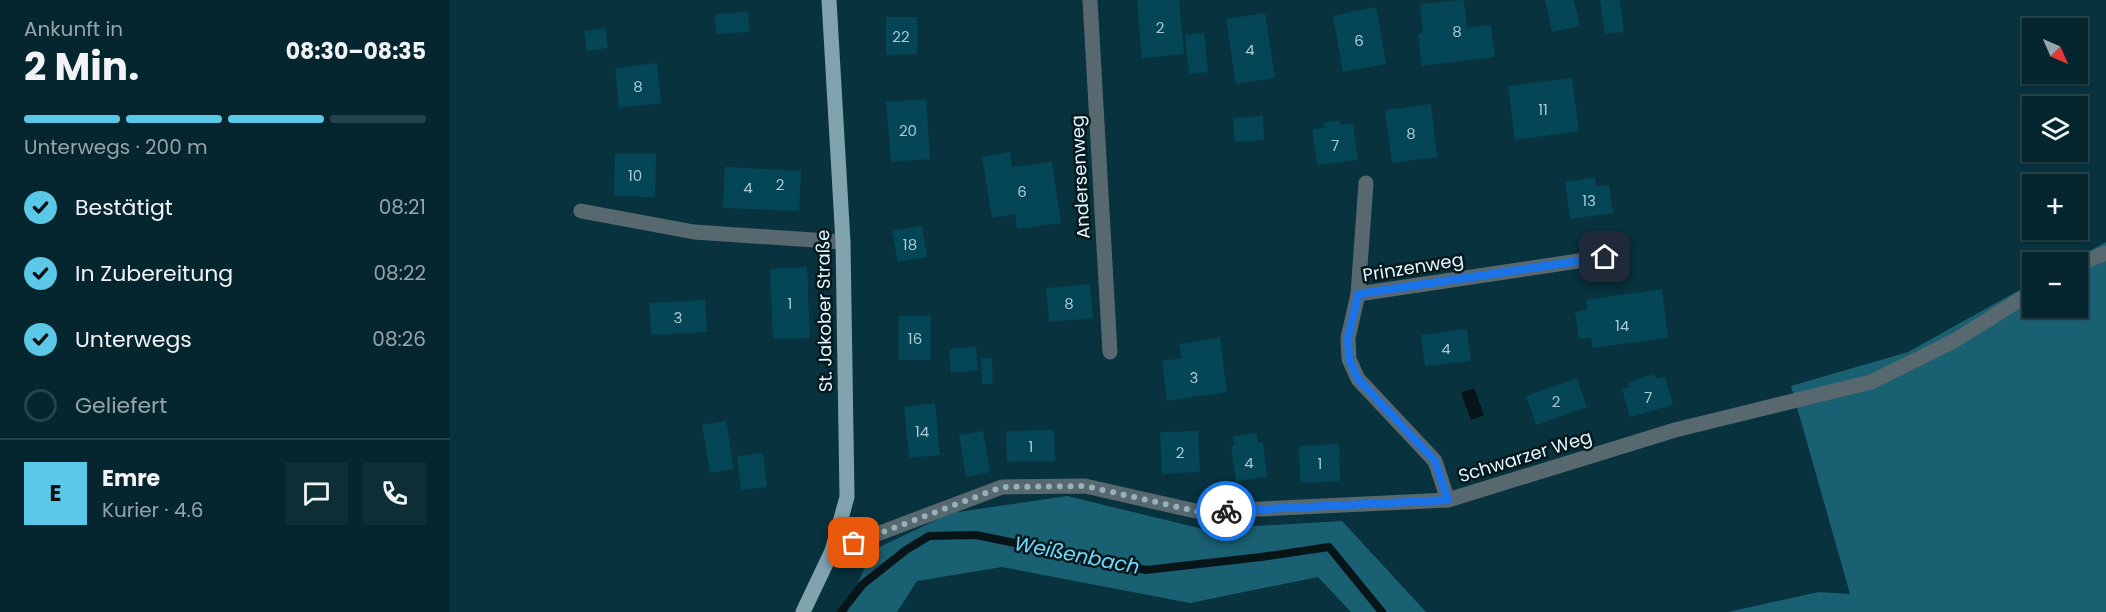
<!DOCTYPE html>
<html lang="de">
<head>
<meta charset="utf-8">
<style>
  body { margin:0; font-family:Poppins,sans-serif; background:#0e2e36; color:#f1f3f6; height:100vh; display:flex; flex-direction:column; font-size:22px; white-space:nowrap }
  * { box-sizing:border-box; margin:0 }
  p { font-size:20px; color:#97a5aa }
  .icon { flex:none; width:33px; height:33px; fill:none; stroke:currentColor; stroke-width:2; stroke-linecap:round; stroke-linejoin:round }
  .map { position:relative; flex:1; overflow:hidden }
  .drawer { display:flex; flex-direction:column; background:#05262e; width:450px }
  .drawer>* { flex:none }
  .needle { width:39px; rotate:135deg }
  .tools { position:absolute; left:1572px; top:18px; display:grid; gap:12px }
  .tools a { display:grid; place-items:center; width:66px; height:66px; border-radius:0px; background:#05262e; box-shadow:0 2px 4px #0004,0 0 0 2px #26434a; font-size:30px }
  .pin { position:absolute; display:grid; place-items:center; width:51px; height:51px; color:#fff; margin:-26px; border-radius:12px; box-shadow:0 3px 9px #0006 }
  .courier { position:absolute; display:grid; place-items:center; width:60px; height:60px; margin:-30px; border:4px solid #1a73e8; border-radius:50%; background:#fff; color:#222; box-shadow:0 2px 8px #0007 }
  .headline em { font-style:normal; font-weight:700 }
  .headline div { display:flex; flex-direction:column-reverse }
  .headline { display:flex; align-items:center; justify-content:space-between; height:102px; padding:0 24px }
  h1 { font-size:39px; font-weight:700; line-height:45px }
  .bar { display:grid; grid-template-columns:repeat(4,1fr); gap:9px 6px; align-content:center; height:72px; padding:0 24px }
  .bar i { height:8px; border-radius:4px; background:#26434a }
  .bar .active { background:#5bc8e7 }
  .bar p { grid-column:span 4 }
  .line { display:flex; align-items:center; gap:15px; padding:0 24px; border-top:2px solid #26434a }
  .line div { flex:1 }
  .round { display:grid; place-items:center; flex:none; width:63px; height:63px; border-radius:0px; background:#0e2e36 }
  ol { padding:0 24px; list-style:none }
  li { display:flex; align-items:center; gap:18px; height:66px }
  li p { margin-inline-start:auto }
  li .icon { padding:6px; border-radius:50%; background:#5bc8e7; color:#111; stroke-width:4 }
  li:last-child { color:#97a5aa }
  li i { width:33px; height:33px; border:3px solid #26434a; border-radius:50% }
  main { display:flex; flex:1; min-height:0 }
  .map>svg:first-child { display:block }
  .green { fill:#1a6073 }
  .water { fill:#071519 }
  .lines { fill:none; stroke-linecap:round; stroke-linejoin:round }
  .stream { stroke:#071519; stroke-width:8 }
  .building { fill:#054656 }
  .minor { stroke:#57686e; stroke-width:15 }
  .major { stroke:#80a3ae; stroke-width:15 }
  .done { stroke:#95b2bb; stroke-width:6; stroke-dasharray:0 10.8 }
  .route { stroke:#1a73e8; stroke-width:8 }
  .labels { text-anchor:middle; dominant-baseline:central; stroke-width:5; stroke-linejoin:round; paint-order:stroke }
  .number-label { font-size:15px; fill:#abcbd4 }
  .street-label { font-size:18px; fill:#e2f7fe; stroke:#07181d }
  .water-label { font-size:20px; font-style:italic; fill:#6ddafb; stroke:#07181d }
</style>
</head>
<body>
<main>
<section class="drawer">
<div class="headline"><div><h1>2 Min.</h1><p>Ankunft in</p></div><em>08:30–08:35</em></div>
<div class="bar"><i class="active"></i><i class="active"></i><i class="active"></i><i></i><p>Unterwegs · 200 m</p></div>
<ol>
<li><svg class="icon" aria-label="check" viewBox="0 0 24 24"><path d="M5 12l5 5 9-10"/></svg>Bestätigt<p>08:21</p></li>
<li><svg class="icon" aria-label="check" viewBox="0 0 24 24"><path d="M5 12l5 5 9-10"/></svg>In Zubereitung<p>08:22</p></li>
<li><svg class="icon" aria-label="check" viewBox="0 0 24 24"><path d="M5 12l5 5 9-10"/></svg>Unterwegs<p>08:26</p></li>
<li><i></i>Geliefert</li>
</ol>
<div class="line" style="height:108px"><b class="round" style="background:#5bc8e7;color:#111">E</b><div><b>Emre</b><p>Kurier · 4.6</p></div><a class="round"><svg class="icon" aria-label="chat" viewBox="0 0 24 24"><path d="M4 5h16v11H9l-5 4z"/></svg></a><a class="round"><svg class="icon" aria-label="phone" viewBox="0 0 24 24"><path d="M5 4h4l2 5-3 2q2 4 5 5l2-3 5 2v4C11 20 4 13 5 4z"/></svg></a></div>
</section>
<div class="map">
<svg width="1656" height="612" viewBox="0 0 1656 612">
  <rect width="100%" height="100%" fill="#07323e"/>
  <g class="green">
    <polygon points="1656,242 1656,612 1278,612 1369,592 1400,594 1341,386 1458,352 1582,283 1582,308 1628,308 1628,262 1619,262"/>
    <polygon points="617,496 753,529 892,521 976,612 901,612 868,577 740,603 552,567 467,581 447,612 397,612 421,551 501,513"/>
  </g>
  <polygon class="water" points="1024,388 1034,415 1021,420 1011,393"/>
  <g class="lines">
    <polyline class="stream" points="391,612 413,584 456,550 479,536 526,535 696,570 811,557 879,547 932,612"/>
  </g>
  <g class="building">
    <polygon points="687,0 729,0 734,54 692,58"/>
    <polygon points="1014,0 1017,28 1041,25 1045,57 972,66 968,34 973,33 970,4"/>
    <polygon points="1095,0 1124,0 1130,26 1102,32"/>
    <polygon points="1150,0 1170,0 1174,32 1155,34"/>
    <polygon points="926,7 936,64 893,72 883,16"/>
    <polygon points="298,12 299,32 266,34 265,14"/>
    <polygon points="815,13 825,78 786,84 776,19"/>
    <polygon points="436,17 467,17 467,54 436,55"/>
    <polygon points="155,28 158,48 137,51 134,31"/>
    <polygon points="754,33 758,72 739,74 735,35"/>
    <polygon points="207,63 211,103 169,108 165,68"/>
    <polygon points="1122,78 1129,131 1065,140 1058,86"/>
    <polygon points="476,99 480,159 441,162 436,102"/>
    <polygon points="981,104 987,157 942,163 935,110"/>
    <polygon points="813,116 814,140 785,142 783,118"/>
    <polygon points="890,121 891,125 903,124 908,160 867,165 862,129 874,128 873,123"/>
    <polygon points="560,152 562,167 602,162 611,223 567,229 565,214 542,218 532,157"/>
    <polygon points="165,154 206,154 205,197 164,196"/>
    <polygon points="275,167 351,171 349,211 273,208"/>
    <polygon points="1145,177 1146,187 1159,185 1163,213 1120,219 1115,182"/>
    <polygon points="472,226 477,257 448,262 442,231"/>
    <polygon points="357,267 360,338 323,339 320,269"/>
    <polygon points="640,284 643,318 599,322 596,288"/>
    <polygon points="1212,289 1218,338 1142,348 1141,338 1129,339 1125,312 1137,310 1136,300"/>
    <polygon points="255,300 257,332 201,335 199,303"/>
    <rect x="449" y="316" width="32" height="44"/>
    <polygon points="1017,329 1021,361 975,366 971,335"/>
    <polygon points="770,338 777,392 717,401 712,361 732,358 729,344"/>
    <polygon points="526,347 528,370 501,373 499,349"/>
    <polygon points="531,358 542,358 543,384 532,384"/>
    <polygon points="1204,374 1206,379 1215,377 1223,405 1180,417 1172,389 1180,387 1178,382"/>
    <polygon points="1127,378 1137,407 1086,425 1076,396"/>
    <polygon points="485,403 490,455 459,458 454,407"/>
    <polygon points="276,421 284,469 260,473 252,425"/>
    <polygon points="604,430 605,461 557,462 556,431"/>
    <polygon points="533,431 540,472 516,477 509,435"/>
    <polygon points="748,431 750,472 712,474 710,432"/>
    <polygon points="807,433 808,443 813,442 817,477 786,481 781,446 784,446 783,436"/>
    <polygon points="889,444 890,481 850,483 849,446"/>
    <polygon points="313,453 317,487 291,490 287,456"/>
  </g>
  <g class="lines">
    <g class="minor">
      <polyline points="640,0 660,352"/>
      <polyline points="131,211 244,232 393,242"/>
      <polyline points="1628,264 1656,253"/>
      <polyline points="908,294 916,183"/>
      <polyline points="998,500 985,461 908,379 899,359 898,338 908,294 1155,257"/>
      <polyline points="382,551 552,487 635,486 750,512 998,500 1225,430 1421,382 1504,341 1582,292"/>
    </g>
    <polyline class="major" points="353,612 382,551 397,497 393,242 379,0"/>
  </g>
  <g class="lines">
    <polyline class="done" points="404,543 552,487 635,486 750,512 776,511"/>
    <polyline class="route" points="776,511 998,500 985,461 908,379 899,359 898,338 908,294 1155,257"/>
  </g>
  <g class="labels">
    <g class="number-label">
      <text x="710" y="27">2</text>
      <text x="1007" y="31">8</text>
      <text x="451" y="36">22</text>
      <text x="909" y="40">6</text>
      <text x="800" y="49">4</text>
      <text x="188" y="86">8</text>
      <text x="1093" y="109">11</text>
      <text x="458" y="130">20</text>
      <text x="961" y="133">8</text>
      <text x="885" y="145">7</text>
      <text x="185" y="175">10</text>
      <text x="330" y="184">2</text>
      <text x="298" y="187">4</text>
      <text x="572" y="191">6</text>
      <text x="1139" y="200">13</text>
      <text x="460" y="244">18</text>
      <text x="340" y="303">1</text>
      <text x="619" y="303">8</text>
      <text x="228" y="317">3</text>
      <text x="1172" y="325">14</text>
      <text x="465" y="338">16</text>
      <text x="996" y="348">4</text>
      <text x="744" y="377">3</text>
      <text x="1198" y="397">7</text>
      <text x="1106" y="401">2</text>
      <text x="472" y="431">14</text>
      <text x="581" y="446">1</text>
      <text x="730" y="452">2</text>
      <text x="799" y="462">4</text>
      <text x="870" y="463">1</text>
    </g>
    <g class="street-label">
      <text transform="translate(630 177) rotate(-93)">Andersenweg</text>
      <text transform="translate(963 267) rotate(-9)">Prinzenweg</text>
      <text transform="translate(374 311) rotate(-91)">St. Jakober Straße</text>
      <text transform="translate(1075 456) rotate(-17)">Schwarzer Weg</text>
    </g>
    <g class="water-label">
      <text transform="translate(627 555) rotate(11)">Weißenbach</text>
    </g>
  </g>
</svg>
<div class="tools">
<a><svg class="needle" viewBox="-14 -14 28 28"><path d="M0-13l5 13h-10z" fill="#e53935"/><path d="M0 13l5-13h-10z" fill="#97a5aa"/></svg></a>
<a><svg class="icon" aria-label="layers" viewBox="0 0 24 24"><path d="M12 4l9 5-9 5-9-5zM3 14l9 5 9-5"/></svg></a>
<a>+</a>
<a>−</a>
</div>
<div class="pin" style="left:404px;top:543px;background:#ea580c"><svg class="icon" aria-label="bag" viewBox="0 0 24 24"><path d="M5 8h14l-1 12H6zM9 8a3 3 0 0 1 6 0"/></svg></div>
<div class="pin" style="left:1155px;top:257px;background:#1f2937"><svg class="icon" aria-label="home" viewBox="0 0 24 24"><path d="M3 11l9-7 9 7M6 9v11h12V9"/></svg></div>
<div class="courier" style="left:776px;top:511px"><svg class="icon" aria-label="bike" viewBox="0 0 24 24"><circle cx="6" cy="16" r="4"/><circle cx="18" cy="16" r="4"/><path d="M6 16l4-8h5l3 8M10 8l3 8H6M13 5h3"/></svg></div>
</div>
</main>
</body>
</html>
